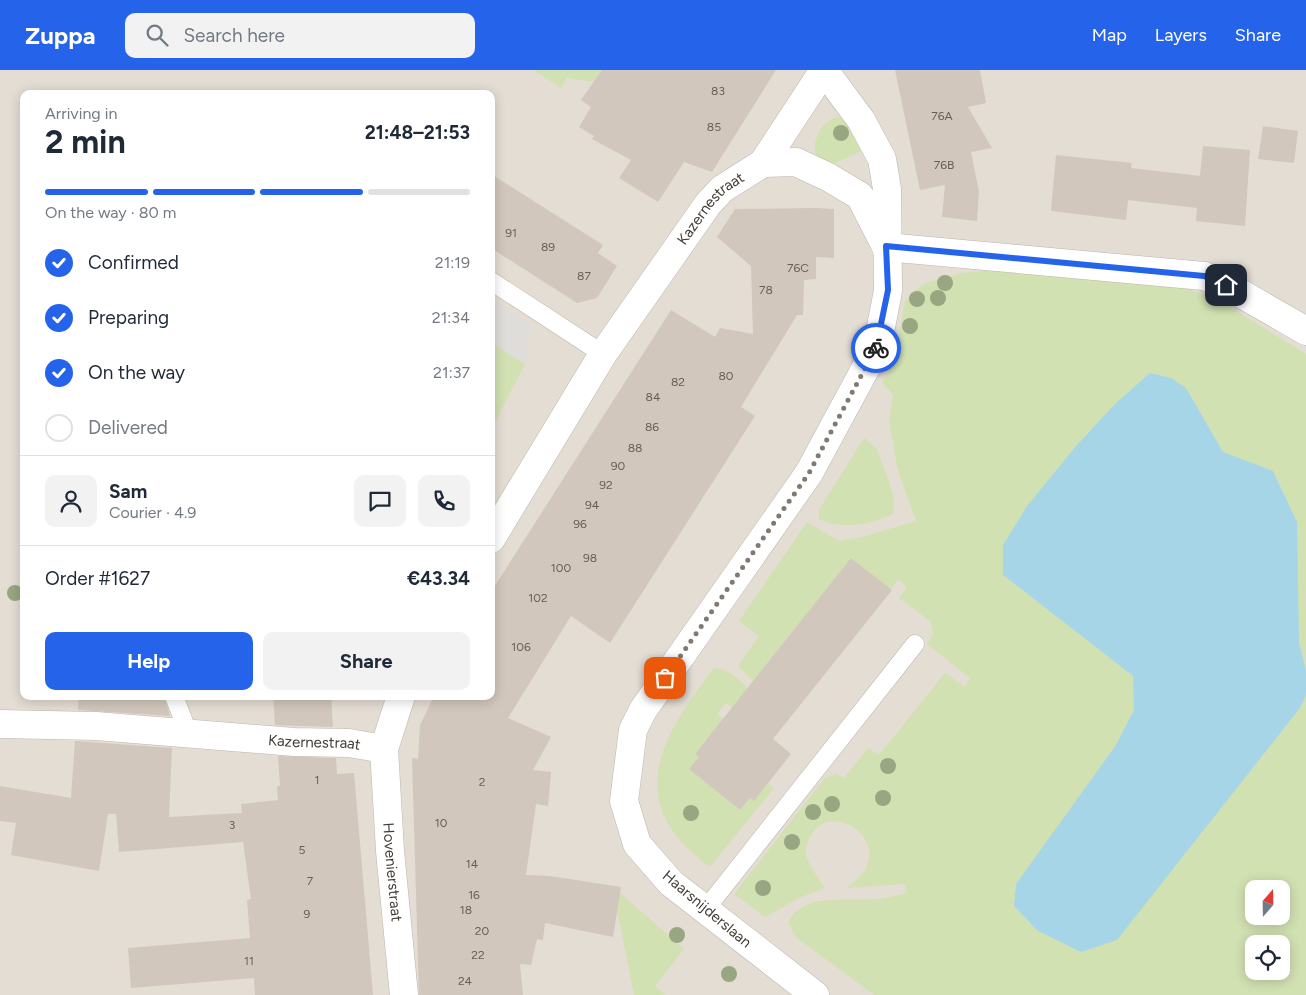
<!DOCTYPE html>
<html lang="en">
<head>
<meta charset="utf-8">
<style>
  body { margin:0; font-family:Figtree,sans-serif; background:#f2f2f3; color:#1f2937; height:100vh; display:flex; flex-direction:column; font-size:19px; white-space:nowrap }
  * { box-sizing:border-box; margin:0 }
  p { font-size:16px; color:#747a83 }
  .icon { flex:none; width:28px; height:28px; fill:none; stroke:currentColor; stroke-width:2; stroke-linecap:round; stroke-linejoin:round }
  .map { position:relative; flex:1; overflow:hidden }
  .sheet { position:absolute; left:20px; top:20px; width:475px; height:610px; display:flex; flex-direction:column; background:#fff; border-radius:10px; box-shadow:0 2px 12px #0003 }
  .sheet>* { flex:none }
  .needle { width:32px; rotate:20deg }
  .buttons { position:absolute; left:1245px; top:810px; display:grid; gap:10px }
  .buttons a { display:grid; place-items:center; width:45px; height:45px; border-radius:10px; background:#fff; box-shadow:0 2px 12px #0003; font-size:25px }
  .pin { position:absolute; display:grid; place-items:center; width:42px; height:42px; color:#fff; margin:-21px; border-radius:10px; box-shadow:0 2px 8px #0006 }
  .courier { position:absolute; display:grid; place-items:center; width:50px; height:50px; margin:-25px; border:4px solid #2563eb; border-radius:50%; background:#fff; color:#222; box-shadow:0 1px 6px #0007 }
  .summary em { font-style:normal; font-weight:700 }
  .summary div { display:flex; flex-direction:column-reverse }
  .summary { display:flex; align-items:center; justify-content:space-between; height:85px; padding:0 25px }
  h1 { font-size:32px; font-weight:700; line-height:38px }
  .bar { display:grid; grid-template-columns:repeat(4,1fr); gap:8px 5px; align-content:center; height:60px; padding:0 25px }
  .bar i { height:6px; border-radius:4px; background:#e0e1e3 }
  .bar .active { background:#2563eb }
  .bar p { grid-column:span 4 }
  .line { display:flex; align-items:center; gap:12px; padding:0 25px; border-top:1px solid #e0e1e3 }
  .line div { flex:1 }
  .round { display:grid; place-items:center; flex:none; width:52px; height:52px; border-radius:10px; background:#f2f2f3 }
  ol { padding:0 25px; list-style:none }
  li { display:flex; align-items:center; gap:15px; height:55px }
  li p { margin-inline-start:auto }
  li .icon { padding:5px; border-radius:50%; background:#2563eb; color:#fff; stroke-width:4 }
  li:last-child { color:#747a83 }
  li i { width:28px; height:28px; border:2px solid #e0e1e3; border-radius:50% }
  .primary-button { display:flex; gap:10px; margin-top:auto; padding:10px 25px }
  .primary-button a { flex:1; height:58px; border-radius:10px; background:#2563eb; color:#fff; font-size:20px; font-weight:700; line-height:58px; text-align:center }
  .primary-button a+a { background:#f2f2f3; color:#1f2937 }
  header { display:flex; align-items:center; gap:30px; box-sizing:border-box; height:70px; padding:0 25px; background:#2563eb; color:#fff }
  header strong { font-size:24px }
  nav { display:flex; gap:28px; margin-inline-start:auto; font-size:18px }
  .search { width:350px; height:45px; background:#f2f2f3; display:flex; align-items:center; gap:12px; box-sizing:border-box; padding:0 18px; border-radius:10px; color:#747a83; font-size:19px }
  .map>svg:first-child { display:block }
  .residential { fill:#e4ddd4; fill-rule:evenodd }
  .green { fill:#d2e1b2; fill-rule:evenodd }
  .parking { fill:#dfddda }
  .water { fill:#a7d5e8 }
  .building { fill:#d1c7bc }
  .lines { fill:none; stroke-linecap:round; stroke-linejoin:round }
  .lane-casing { stroke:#beb6ac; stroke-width:19 }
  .street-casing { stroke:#beb6ac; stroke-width:29 }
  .lane { stroke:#fff; stroke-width:18 }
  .street { stroke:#fff; stroke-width:28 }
  .tree { fill:#98a781 }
  .done { stroke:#807a74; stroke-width:5; stroke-dasharray:0 9 }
  .route { stroke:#2563eb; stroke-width:6 }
  .labels { text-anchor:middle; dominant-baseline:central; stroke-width:4; stroke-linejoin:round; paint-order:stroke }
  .number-label { font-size:12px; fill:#665f58 }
  .street-label { font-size:15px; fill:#433c36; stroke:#fff }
</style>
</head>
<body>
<header>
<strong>Zuppa</strong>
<div class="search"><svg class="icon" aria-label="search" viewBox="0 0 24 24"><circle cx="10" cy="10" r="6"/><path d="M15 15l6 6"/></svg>Search here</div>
<nav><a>Map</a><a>Layers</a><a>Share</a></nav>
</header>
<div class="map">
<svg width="1306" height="925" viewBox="0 0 1306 925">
  <rect width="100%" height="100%" fill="#f1ece6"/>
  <path class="residential" d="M0,0H1306V925H0ZM24,24H491V626H24ZM1254,819H1281V846H1254ZM1254,874H1281V901H1254Z"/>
  <g class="green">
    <polygon points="534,0 602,0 603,13 571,9 567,7 561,18"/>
    <path d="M839,47H843L866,79L829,96L816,86C811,71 822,49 839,47Z"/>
    <path d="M989,200L1185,218L1217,229L1306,284V925H874L797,868L788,853C802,821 848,832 877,829C887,828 897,826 907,822L904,814L847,818C854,812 862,806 866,798C883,763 828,731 810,767C807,773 805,779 806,785C809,797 819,808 825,818L799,828L765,847L734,824L825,708L836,704L844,708L868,678L879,685L945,603L965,617L970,608L927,574L933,564L931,552L899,528L907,517L898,510L890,519L851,488L753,611L738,596L759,566L739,551L807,452L839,471L862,467L916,451L898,401L889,351L893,325L882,312L894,292L905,231L923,214L961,203ZM1254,819H1281V846H1254ZM1254,874H1281V901H1254Z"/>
    <polygon points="491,273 525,294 491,360"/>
    <path d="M864,368L877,379L893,424L894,443C875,455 838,460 819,449V440Z"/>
    <path d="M714,598C729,598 741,612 752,621L733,638L726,633L717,644L730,653L695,684L699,687L690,699L740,740L750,728L768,713L774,718L710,797C621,733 660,668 714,598Z"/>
    <polygon points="620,823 684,879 655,916 665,925 634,925 616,835"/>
  </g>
  <polygon class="parking" points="491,228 531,255 525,294 491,273"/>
  <polygon class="water" points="1150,303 1171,308 1186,318 1223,382 1273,401 1297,452 1299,572 1306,601 1306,625 1300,638 1117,870 1081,882 1038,861 1014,836 1016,814 1116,675 1134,640 1133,606 1003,505 1003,475 1027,436 1076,376 1116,333"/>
  <g class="building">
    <polygon points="602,0 776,0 712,102 684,92 658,132 619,108 631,90 592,69 594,66 579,57 591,37 581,30"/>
    <polygon points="895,0 980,0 986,33 968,37 992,78 971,82 979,122 977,151 942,147 945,115 920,120"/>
    <polygon points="1263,56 1298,61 1294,93 1258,89"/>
    <polygon points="1203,76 1250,80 1245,156 1196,151 1197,138 1128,130 1126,150 1051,141 1056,85 1132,93 1131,98 1200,106"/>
    <polygon points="491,104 603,175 598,183 617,196 597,228 577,233 491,178"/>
    <polygon points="816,138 834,139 834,188 816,187 816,209 804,210 803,245 797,245 741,337 755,346 610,573 571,546 508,648 551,667 533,700 551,702 548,736 536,734 526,805 550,806 621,817 613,867 545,853 543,870 537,869 531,895 520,894 523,925 419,925 412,688 418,689 420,655 434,626 491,626 491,522 671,240 715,267 720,258 753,264 751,196 717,167 735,139"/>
    <polygon points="851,488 892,520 773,669 791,684 754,731 750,728 740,740 689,699 699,687 695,684"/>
    <polygon points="79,626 164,626 170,646 78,640"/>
    <polygon points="273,626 331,626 333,657 275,655"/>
    <polygon points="75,671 172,678 169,747 242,743 241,734 278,730 277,716 280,716 278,686 336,688 337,704 354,703 373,925 255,925 254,908 131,918 128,878 250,868 247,830 251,829 243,772 119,782 116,744 108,744 99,801 11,785 16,753 0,751 0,716 71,728"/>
  </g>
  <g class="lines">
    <defs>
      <g id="lane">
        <polyline points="491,211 603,284"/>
        <polyline points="174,626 189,665"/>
        <polyline points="705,840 915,574"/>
      </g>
      <g id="street">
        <polyline points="763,93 796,92 828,107 860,126 884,173"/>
        <polyline points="886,177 1204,206 1226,215 1306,261"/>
        <path id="s1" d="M491,469L603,284L708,134L722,119L763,93L824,0"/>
        <path id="s2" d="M401,626L384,679L390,781L404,925"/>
        <path id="s3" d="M0,654L96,656L294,672L349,673L384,679"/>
        <polyline points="815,925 671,813 637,774 624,731 633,660 643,640 809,403 877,277 888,221 887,119 882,89 861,50 824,0"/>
      </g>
    </defs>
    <use href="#lane" class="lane-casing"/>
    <use href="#street" class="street-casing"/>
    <use href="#lane" class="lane"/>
    <use href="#street" class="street"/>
  </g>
  <g class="tree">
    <circle cx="841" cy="63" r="8"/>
    <circle cx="945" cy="213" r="8"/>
    <circle cx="938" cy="228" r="8"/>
    <circle cx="917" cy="229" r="8"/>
    <circle cx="910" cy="256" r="8"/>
    <circle cx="15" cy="523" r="8"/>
    <circle cx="888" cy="696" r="8"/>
    <circle cx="883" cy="728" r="8"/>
    <circle cx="832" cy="734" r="8"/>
    <circle cx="813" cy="742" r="8"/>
    <circle cx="691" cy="743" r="8"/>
    <circle cx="792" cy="772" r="8"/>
    <circle cx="763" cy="818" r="8"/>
    <circle cx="677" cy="865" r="8"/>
    <circle cx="729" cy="904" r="8"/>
  </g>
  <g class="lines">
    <polyline class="done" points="665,608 809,403 876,278"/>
    <polyline class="route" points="876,278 888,220 886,176 1204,206 1226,215"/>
  </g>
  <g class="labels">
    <g class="number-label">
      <text x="718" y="21">83</text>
      <text x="942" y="46">76A</text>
      <text x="714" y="57">85</text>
      <text x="944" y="95">76B</text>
      <text x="511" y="163">91</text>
      <text x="548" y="177">89</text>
      <text x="798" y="198">76C</text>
      <text x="584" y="206">87</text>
      <text x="766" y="220">78</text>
      <text x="726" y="306">80</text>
      <text x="678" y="312">82</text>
      <text x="653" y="327">84</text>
      <text x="652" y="357">86</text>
      <text x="635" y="378">88</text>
      <text x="618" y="396">90</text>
      <text x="606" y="415">92</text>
      <text x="592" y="435">94</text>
      <text x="580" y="454">96</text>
      <text x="590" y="488">98</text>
      <text x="561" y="498">100</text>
      <text x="538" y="528">102</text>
      <text x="521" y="577">106</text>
      <text x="317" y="710">1</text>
      <text x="482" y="712">2</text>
      <text x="441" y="753">10</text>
      <text x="232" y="755">3</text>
      <text x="302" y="780">5</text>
      <text x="472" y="794">14</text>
      <text x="310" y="811">7</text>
      <text x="474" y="825">16</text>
      <text x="466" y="840">18</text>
      <text x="307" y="844">9</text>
      <text x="482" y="861">20</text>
      <text x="478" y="885">22</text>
      <text x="249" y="891">11</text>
      <text x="465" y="911">24</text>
    </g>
    <g class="street-label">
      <text stroke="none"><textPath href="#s1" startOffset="398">Kazernestraat</textPath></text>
      <text stroke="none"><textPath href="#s3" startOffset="315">Kazernestraat</textPath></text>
      <text stroke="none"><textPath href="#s2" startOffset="179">Hovenierstraat</textPath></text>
      <text transform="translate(707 839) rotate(40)">Haarsnijderslaan</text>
    </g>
  </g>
</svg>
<div class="buttons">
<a><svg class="needle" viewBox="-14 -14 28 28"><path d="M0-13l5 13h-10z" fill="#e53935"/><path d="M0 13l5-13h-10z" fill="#747a83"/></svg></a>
<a><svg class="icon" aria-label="locate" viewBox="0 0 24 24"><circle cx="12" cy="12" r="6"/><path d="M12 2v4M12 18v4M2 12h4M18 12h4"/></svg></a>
</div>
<div class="pin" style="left:665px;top:608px;background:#ea580c"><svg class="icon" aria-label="bag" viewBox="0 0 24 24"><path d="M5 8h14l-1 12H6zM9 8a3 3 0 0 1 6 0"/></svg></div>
<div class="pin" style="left:1226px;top:215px;background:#1f2937"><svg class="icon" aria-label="home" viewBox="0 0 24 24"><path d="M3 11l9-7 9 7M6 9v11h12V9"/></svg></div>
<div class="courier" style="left:876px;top:278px"><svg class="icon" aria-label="bike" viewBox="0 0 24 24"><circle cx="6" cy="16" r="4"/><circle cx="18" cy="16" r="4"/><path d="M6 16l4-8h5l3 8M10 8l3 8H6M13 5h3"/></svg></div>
<section class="sheet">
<div class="summary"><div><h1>2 min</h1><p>Arriving in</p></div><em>21:48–21:53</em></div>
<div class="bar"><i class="active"></i><i class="active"></i><i class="active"></i><i></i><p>On the way · 80 m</p></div>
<ol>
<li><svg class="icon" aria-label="check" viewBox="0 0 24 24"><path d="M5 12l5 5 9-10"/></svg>Confirmed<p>21:19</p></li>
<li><svg class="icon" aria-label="check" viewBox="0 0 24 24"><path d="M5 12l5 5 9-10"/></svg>Preparing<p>21:34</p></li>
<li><svg class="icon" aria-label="check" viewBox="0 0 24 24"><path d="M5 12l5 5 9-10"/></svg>On the way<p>21:37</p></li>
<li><i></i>Delivered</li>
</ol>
<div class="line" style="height:90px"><a class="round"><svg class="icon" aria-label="person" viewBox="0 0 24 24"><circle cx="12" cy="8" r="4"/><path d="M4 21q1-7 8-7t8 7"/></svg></a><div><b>Sam</b><p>Courier · 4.9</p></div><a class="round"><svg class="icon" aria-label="chat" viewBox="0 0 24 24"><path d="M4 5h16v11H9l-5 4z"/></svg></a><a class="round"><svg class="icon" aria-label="phone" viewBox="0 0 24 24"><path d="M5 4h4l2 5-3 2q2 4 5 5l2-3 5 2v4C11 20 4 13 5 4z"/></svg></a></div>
<div class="line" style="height:65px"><div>Order #1627</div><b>€43.34</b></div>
<div class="primary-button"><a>Help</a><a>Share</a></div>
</section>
</div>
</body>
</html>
